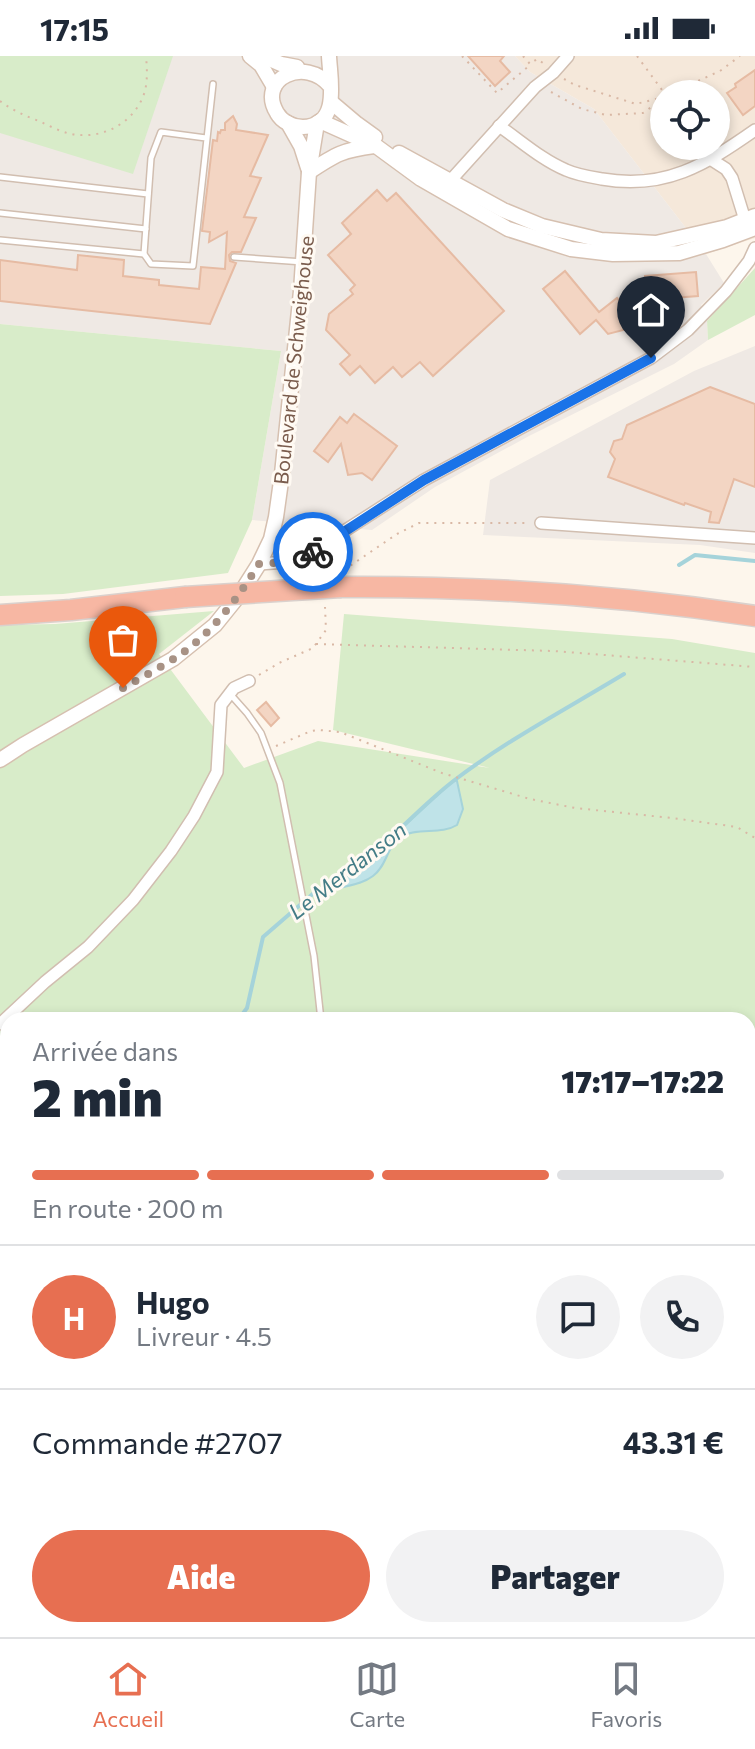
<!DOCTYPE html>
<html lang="fr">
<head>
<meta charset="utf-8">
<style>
  body { margin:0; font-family:Commissioner,sans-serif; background:#f2f2f3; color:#1f2937; height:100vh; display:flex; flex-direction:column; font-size:30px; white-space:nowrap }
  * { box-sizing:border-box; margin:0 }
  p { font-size:26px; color:#747a83 }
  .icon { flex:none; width:44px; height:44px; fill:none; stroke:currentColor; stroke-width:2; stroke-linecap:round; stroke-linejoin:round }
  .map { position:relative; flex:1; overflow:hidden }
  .details { position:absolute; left:0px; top:956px; width:756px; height:626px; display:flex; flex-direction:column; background:#fff; border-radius:24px 24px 0 0; box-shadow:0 4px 12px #0003 }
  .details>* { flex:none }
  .controls { position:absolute; left:650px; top:24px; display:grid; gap:16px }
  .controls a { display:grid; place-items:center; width:80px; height:80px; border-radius:50%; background:#fff; box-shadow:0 4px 12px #0003; font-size:40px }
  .pin { position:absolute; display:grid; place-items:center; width:68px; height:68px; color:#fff; margin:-82px -34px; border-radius:50% 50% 50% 0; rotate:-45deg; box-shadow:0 0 8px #0007 }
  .pin .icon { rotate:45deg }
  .courier { position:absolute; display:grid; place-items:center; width:80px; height:80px; margin:-40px; border:6px solid #1a73e8; border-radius:50%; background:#fff; color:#222; box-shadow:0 2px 10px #0007 }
  .summary em { font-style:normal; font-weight:800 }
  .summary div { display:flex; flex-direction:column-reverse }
  .summary { display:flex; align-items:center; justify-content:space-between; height:136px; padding:0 32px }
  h1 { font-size:52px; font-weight:800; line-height:60px }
  .bar { display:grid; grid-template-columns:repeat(4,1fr); gap:12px 8px; align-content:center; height:96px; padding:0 32px }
  .bar i { height:10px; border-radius:6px; background:#e0e1e3 }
  .bar .selected { background:#e76f51 }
  .bar p { grid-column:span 4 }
  .line { display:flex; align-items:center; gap:20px; padding:0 32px; border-top:2px solid #e0e1e3 }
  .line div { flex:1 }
  .round { display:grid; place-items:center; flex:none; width:84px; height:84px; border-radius:42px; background:#f2f2f3 }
  .cta { display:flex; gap:16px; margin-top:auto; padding:16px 32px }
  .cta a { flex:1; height:92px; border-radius:48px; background:#e76f51; color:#fff; font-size:32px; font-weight:800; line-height:92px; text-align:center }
  .cta a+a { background:#f2f2f3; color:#1f2937 }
  .status { display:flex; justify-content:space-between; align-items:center; height:56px; padding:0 40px; background:#fff; direction:ltr }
  .status svg { height:22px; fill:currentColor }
  .tab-bar { display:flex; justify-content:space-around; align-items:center; height:112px; border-top:2px solid #e0e1e3; background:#fff; font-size:22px; color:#747a83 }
  .tab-bar a { display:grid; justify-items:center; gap:4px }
  .tab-bar .selected { color:#e76f51 }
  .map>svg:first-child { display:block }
  .residential { fill:#f5e8da; fill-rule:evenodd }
  .industrial { fill:#efe9e4 }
  .green { fill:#d8ecc9 }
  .water { fill:#bfe3e8; stroke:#a5d3da; stroke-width:2 }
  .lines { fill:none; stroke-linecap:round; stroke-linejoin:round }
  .stream { stroke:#a5d3da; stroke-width:4 }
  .building { fill:#f3d5c3; stroke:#e6bba3; stroke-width:2 }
  .lane-casing { stroke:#d1beb0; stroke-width:8 }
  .street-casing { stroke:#d1beb0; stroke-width:14 }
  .secondary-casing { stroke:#d6c0b0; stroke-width:17 }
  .highway-casing { stroke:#dad1cd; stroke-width:23 }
  .path { stroke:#d9b8a5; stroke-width:2; stroke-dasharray:2 6; stroke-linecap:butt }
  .lane { stroke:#fff; stroke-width:5 }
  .street { stroke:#fff; stroke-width:11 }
  .secondary { stroke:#fff; stroke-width:14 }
  .highway { stroke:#f7b7a3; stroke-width:20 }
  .highway-bridge-casing { stroke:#dad1cd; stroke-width:23; stroke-linecap:butt }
  .highway-bridge { stroke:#f7b7a3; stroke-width:20 }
  .done { stroke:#a89285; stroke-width:8; stroke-dasharray:0 14.4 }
  .route { stroke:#1a73e8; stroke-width:10 }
  .labels { text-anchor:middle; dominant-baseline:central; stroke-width:6; stroke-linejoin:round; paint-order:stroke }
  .street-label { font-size:20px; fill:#7a5c4d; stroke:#fffaf3 }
  .water-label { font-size:22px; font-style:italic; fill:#437c86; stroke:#fffaf3 }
</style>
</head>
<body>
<div class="status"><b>17:15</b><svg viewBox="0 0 49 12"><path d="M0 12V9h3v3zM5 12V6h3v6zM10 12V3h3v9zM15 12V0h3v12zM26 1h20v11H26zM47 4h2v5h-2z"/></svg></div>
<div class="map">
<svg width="755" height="1581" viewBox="0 0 755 1581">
  <rect width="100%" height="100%" fill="#fdf6ec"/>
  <path class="residential" d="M515,0H755V182L706,198L594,53L530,16ZM664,38H716V90H664Z"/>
  <g class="industrial">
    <polygon points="0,0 515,0 530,16 594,53 706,198 724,227 701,249 707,265 708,284 674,308 529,380 435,431 372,474 252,464 281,295 0,268"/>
    <polygon points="755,290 755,497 700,489 483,479 490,424 694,315"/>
  </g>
  <g class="green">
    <polygon points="0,0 173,0 133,118 0,77"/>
    <polygon points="755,212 755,259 708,284 707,265"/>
    <polygon points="0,268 281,295 252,464 228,517 63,538 0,540"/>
    <polygon points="214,555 159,598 244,712 318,685 490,712 333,674 344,558 672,583 755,597 755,1581 30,1581 40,1574 748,1574 748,964 8,964 8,1450 0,1441 0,569 55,568"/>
    <polygon points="0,1463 8,1473 8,1574 22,1574 15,1581 0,1581"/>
  </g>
  <path class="water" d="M454,724L457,725L463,753L457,769C441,779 419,771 402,780C387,789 387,810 373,820C357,832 336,829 320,840L316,839L315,836L345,822L374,798Z"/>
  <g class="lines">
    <g class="stream">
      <polyline points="679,509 695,499 755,505"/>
      <path d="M355,813C391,785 420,750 456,723C509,683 568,652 624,618"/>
      <polyline points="238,964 247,952 263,881 315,836 348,819"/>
      <polyline points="0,1166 8,1161"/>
    </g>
  </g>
  <g class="building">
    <polygon points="468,0 504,0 500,5 510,16 495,30"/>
    <polygon points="755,14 755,50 743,59 727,37 736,31 735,28"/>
    <polygon points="233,60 237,68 236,74 268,79 250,120 261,122 244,161 256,162 241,196 232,196 229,199 230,205 236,207 210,268 0,245 0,204 77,214 78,199 124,204 123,220 159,224 159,229 199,233 201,211 225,213 227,176 209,186 210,176 202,175 213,84 217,85 218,76 220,77 221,74 225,74 225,67"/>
    <polygon points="377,134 387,145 396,137 504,255 433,320 420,306 402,321 393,311 375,327 360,310 350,319 340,308 350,299 326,274 329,258 353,238 350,234 355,229 328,199 351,178 342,167"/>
    <polygon points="565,215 599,256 617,242 639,270 608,278 596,264 580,278 543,233"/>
    <polygon points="696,216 698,240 647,244 645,220"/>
    <polygon points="710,331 755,348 755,431 734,423 719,467 709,466 711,456 685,447 684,449 608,421 615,403 610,396 614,385 622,383 627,369"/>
    <polygon points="354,358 397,390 372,424 362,417 348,419 341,388 328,406 314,395 340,361 347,367"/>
    <polygon points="266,646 279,662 271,670 257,654"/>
  </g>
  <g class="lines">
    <defs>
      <g id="lane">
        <polyline points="206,82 161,76 151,102 144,198 151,208 193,210 213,28"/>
        <polyline points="0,121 148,138"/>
        <polyline points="0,157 146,173"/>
        <polyline points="0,184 144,198"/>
        <polyline points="234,201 303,206"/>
        <polyline points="231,639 247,657 261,677 280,727 314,900 321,964"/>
      </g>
      <g id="street">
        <path d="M499,70C521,85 542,104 566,114C577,119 590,121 602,123C665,134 705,109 755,74"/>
        <polyline points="712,104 726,113 732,122 745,164"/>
        <polyline points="450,125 535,31 553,17 568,0"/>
        <polyline points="541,467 755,482"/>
        <polyline points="271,483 292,493 317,488"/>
        <polyline points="259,508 287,506 310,497 424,424 651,302 688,274 726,235 749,205 755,192"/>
        <polyline points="0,968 45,926 88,891 133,844 171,795 194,760 217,716 221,649 234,632 249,625"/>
      </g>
      <g id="secondary">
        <polyline points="250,0 261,9 274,31"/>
        <polyline points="263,0 281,8 297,11"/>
        <path d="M329,0C330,24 341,70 303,71C293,71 282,66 277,57C256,22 306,0 330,30"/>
        <polyline points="331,46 357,68 375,81"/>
        <polyline points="320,65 376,90 421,123 508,173 571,193 613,198 679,197 723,184 755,172"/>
        <polyline points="288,67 301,90 308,112"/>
        <polyline points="399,97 503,154 542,170 601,184 656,187 727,171 755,160"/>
        <path d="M309,116C336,98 343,94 374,90"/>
        <polyline points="0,704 23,689 173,603 215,569 240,538 259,508 271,483 276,461 282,418 301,235 309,116 317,67"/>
      </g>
      <g id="highway">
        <path d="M341,531C480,530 618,539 755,560"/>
        <polyline points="0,559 71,554 185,541"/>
      </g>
    </defs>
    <use href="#lane" class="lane-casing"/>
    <use href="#street" class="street-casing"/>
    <use href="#secondary" class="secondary-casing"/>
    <use href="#highway" class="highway-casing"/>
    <g class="path">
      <polyline points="462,0 497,37 530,9"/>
      <polyline points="523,0 530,8 537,3 543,7"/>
      <polyline points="637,0 665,38"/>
      <polyline points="564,23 575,29 636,48 664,41"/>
      <polyline points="551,36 582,53 606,59 643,57 664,42"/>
      <polyline points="669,38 720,15 740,0"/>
      <path d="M0,45C12,54 25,60 39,65C52,71 66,79 80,79C108,81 135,64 144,38C148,26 147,12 146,0"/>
      <polyline points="344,514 397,478 419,467 528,467"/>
      <polyline points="316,588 554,595 755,611"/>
      <polyline points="259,619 279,607 313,592 326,574 325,551"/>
      <polyline points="276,690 311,675 319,674 340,676 442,717 530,743 575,752 672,762 737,771 755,782"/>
      <polyline points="748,1064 755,1053"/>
      <polyline points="748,1094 755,1089"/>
    </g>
    <use href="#lane" class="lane"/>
    <use href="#street" class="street"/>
    <use href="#secondary" class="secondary"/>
    <use href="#highway" class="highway"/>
    <defs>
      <polyline id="highway-bridge" points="185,541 341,531"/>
    </defs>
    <use href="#highway-bridge" class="highway-bridge-casing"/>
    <use href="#highway-bridge" class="highway-bridge"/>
  </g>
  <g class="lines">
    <path class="done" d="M123,632C139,623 156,614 172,604C210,580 236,545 259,508L287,506L313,496"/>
    <polyline class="route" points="313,496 424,424 651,302"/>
  </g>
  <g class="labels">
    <g class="street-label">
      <text transform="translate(293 304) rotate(-84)">Boulevard de Schweighouse</text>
    </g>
    <g class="water-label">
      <text transform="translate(347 814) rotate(-38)">Le Merdanson</text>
    </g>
  </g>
</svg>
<div class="controls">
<a><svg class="icon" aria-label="locate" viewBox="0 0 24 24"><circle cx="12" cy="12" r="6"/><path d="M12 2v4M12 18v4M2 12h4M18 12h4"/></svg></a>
</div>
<div class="pin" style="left:123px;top:632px;background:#ea580c"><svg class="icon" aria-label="bag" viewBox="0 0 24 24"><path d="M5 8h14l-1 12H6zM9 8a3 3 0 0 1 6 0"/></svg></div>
<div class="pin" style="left:651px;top:302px;background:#1f2937"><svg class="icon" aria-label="home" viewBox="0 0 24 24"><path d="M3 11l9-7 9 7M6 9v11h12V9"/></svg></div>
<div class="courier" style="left:313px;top:496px"><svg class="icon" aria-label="bike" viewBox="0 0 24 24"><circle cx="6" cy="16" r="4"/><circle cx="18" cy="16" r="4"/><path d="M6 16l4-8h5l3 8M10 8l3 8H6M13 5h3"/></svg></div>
<section class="details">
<div class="summary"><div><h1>2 min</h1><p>Arrivée dans</p></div><em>17:17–17:22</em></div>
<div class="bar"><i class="selected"></i><i class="selected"></i><i class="selected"></i><i></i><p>En route · 200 m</p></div>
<div class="line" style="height:144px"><b class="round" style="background:#e76f51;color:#fff">H</b><div><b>Hugo</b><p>Livreur · 4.5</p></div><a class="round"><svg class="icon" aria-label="chat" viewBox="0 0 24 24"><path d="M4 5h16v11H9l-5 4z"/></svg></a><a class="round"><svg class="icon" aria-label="phone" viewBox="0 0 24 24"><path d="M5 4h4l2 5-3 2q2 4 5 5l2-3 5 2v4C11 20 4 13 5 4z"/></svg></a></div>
<div class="line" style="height:104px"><div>Commande #2707</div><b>43.31 €</b></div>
<div class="cta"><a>Aide</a><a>Partager</a></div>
</section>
</div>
<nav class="tab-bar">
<a class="selected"><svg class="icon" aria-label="home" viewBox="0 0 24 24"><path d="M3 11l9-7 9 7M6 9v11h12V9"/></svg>Accueil</a>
<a><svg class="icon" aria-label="map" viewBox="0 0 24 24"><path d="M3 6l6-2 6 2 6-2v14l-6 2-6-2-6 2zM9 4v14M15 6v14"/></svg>Carte</a>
<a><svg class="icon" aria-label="saved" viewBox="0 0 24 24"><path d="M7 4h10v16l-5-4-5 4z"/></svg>Favoris</a>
</nav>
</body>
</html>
